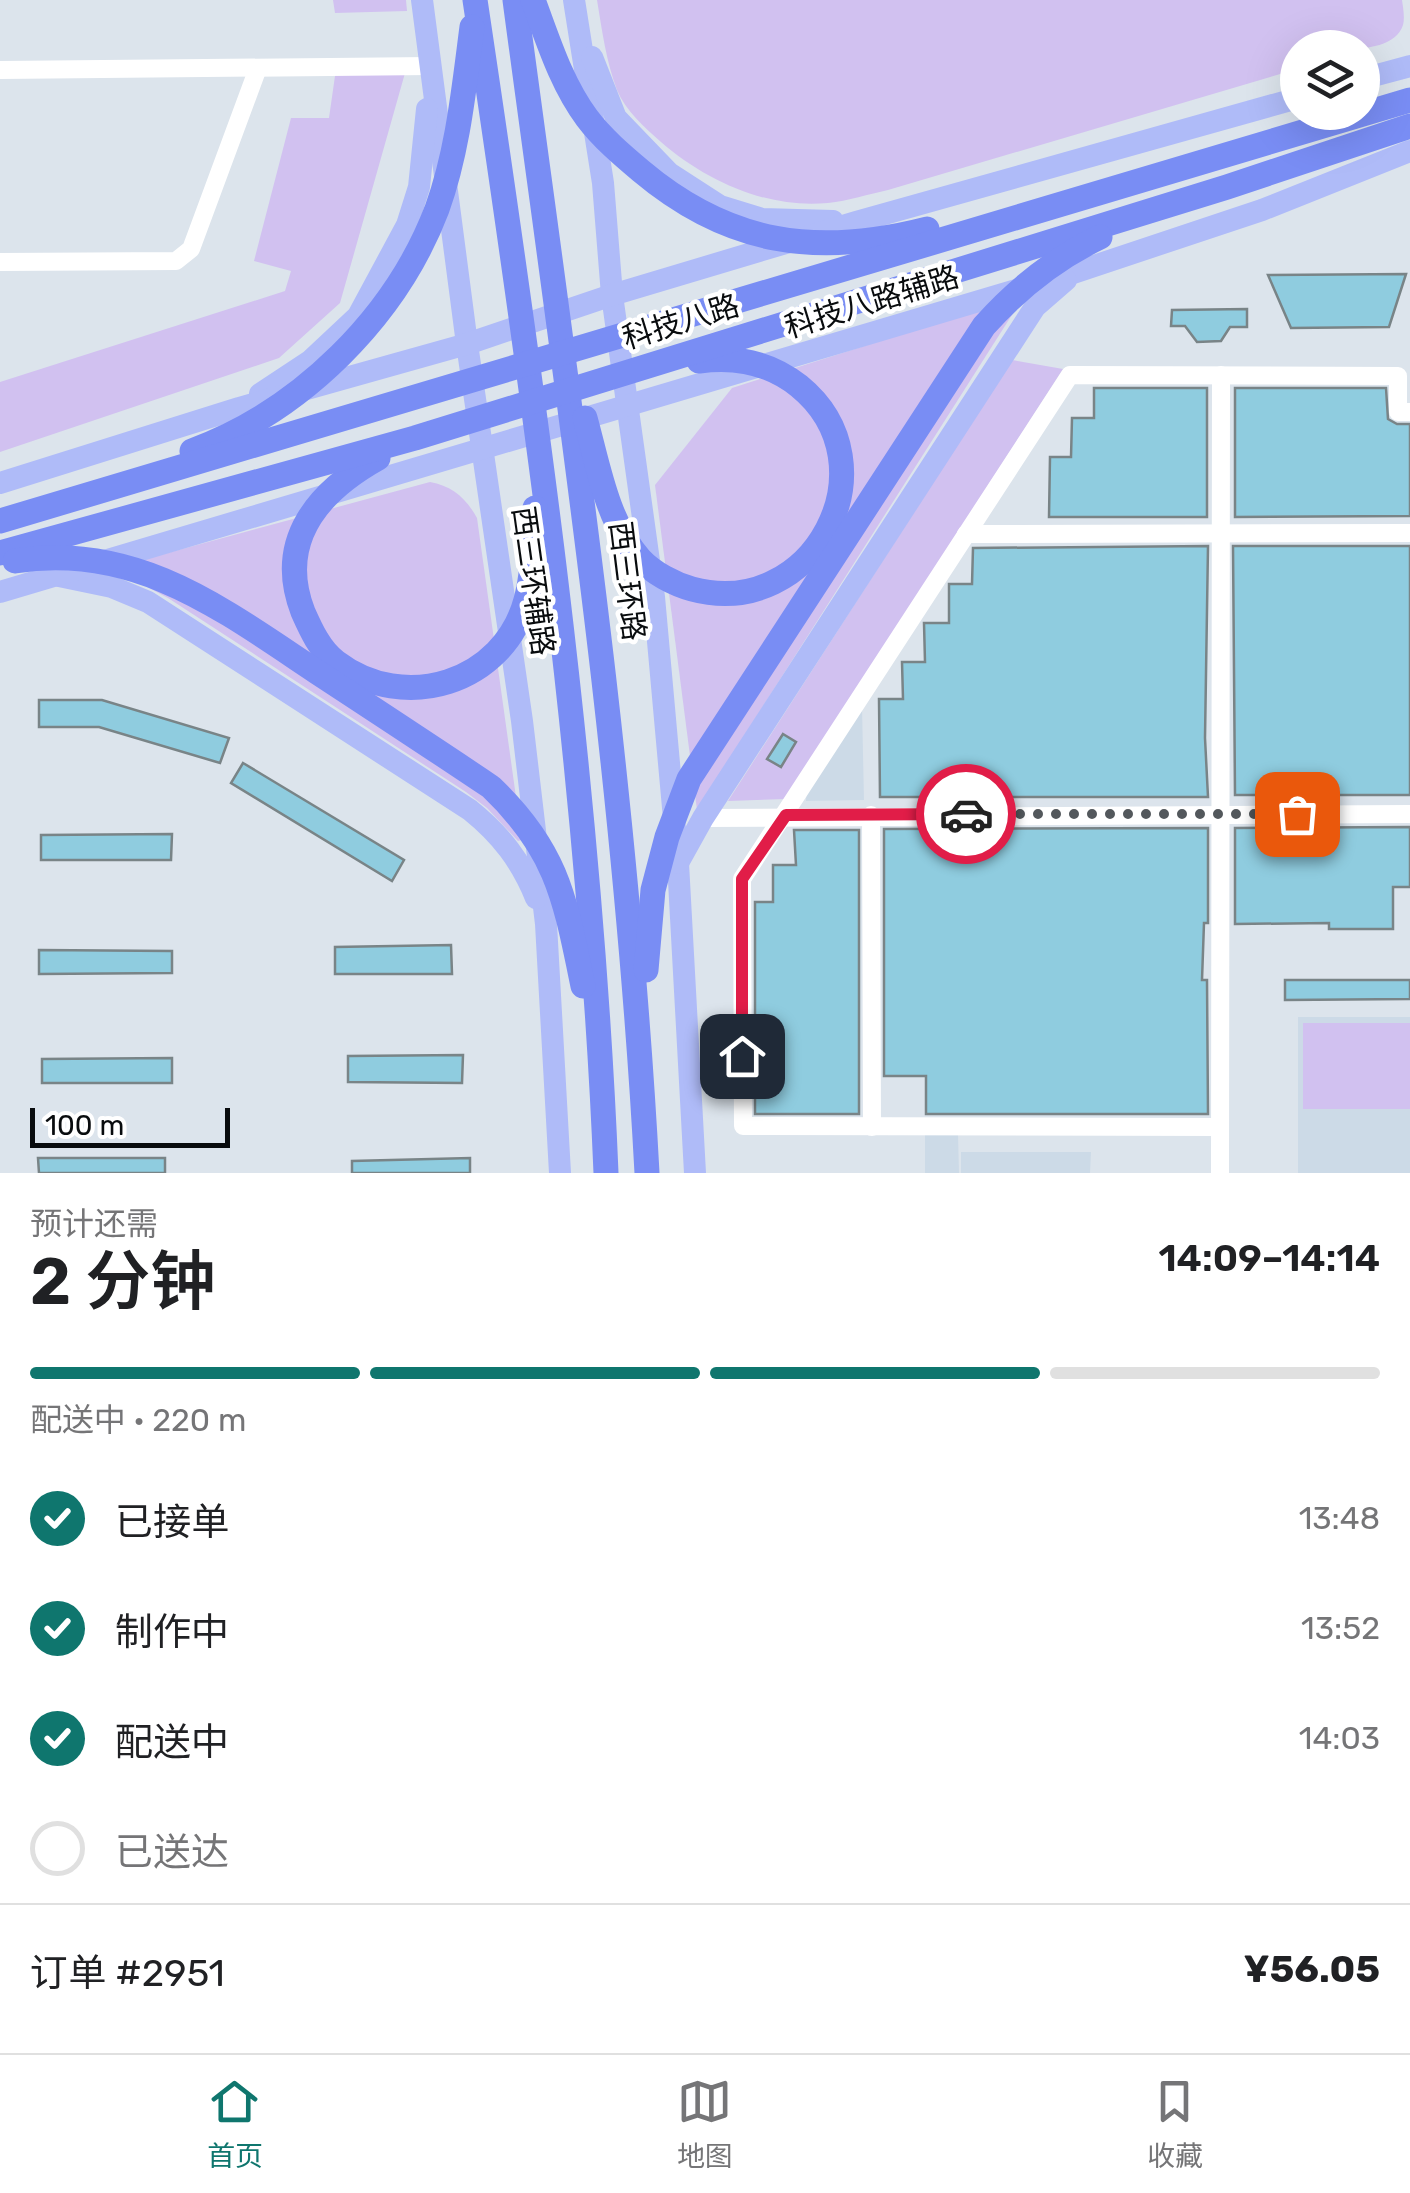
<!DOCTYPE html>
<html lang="zh">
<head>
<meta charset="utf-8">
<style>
  body { margin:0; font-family:Rubik,"Noto Sans SC",sans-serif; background:#f2f2f2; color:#202124; height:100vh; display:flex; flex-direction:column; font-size:38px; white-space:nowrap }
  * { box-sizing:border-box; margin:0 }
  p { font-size:32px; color:#757577 }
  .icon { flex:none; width:55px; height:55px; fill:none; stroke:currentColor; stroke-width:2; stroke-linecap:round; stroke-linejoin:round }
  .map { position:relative; height:1173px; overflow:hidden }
  .sheet { display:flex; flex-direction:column; background:#fff; flex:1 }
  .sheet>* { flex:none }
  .fabs { position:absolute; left:1280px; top:30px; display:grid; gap:20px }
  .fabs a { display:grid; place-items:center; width:100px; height:100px; border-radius:50%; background:#fff; box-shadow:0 10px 40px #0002; font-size:50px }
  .scale { position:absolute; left:30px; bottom:25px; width:200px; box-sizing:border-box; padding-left:10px; border:5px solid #090c0e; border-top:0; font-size:28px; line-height:35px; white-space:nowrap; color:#090c0e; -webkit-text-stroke:8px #fff; paint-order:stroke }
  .pin { position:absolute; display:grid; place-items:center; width:85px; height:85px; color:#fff; margin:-42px; border-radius:20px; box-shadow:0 5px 15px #0006 }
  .courier { position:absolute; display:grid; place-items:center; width:100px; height:100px; margin:-50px; border:8px solid #e11d48; border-radius:50%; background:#fff; color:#222; box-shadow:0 2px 12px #0007 }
  .summary em { font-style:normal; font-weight:600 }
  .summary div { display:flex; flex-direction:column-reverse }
  .summary { display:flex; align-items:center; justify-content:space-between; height:170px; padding:0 30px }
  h1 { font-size:65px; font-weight:600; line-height:75px }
  .bar { display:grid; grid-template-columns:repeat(4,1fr); gap:15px 10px; align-content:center; height:120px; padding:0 30px }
  .bar i { height:12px; border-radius:8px; background:#e0e0e0 }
  .bar .selected { background:#0f766e }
  .bar p { grid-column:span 4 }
  .line { display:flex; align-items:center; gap:25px; padding:0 30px; border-top:2px solid #e0e0e0 }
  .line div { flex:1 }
  ol { padding:0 30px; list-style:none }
  li { display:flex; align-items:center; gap:30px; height:110px }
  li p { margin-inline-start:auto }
  li .icon { padding:10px; border-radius:50%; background:#0f766e; color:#fff; stroke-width:4 }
  li:last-child { color:#757577 }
  li i { width:55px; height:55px; border:5px solid #e0e0e0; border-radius:50% }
  .tabs { display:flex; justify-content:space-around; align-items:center; height:140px; border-top:2px solid #e0e0e0; background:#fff; font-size:28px; color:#757577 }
  .tabs a { display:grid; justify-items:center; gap:5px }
  .tabs .selected { color:#0f766e }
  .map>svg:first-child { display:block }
  .built { fill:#ccdae7 }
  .green { fill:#d1c1f0 }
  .building { fill:#8fccdf; stroke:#798487; stroke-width:2.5 }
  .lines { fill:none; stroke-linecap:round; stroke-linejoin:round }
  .minor { stroke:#fff; stroke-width:18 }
  .major { stroke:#afbbf8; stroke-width:22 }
  .highway { stroke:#798df4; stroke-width:25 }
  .done { stroke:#53585c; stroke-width:10; stroke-dasharray:0 18 }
  .route { stroke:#e11d48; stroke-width:12 }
  .labels { text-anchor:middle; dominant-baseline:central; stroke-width:9; stroke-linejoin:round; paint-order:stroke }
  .street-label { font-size:30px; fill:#090c0e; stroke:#fff }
</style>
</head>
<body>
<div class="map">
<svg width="1410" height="1173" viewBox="0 0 1410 1173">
  <rect width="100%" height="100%" fill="#dce4ec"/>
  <g class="built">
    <polygon points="862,706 864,800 806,801 807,786"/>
    <rect x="1298" y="1017" width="112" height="156"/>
    <polygon points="925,1134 958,1134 959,1173 925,1173"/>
    <polygon points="961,1152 1091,1152 1090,1173 961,1173"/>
  </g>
  <g class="green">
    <polygon points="333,0 406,0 407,11 335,13"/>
    <path d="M597,0H1402C1403,7 1405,18 1403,25C1392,58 1326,48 1298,48L1297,69L888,190C869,194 848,201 828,203C767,209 706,181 661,142C644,127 626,111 617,90C606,61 602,30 597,0Z"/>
    <polygon points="407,66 340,303 279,358 0,452 0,382 285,291 291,271 254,261 291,118 329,118 336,69"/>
    <polygon points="1017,307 697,810 655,485 732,388 981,309"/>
    <polygon points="1012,360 1063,369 786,799 728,801"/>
    <path d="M430,482C452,486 466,498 477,518L522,840L518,841L487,808L466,792L168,598L112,568Z"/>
    <rect x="1303" y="1023" width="107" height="86"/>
  </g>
  <g class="building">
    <polygon points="1406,274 1389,327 1291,328 1268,275"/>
    <polygon points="1247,309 1247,327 1230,327 1221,341 1197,342 1185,326 1171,326 1172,310"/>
    <polygon points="1094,388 1207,388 1207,517 1049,517 1050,457 1071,457 1072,418 1094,418"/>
    <polygon points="1235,388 1386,388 1388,419 1397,424 1410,424 1410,516 1235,517"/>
    <polygon points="1208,546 1205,738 1208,797 880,797 879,699 903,699 902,662 925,662 924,623 949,623 949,584 972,584 973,548"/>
    <polygon points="1233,546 1410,546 1410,795 1235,795"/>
    <polygon points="39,700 102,700 229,738 220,763 99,727 39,727"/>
    <polygon points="783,734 796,742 781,767 767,759"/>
    <polygon points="243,763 404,860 392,881 231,783"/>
    <polygon points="1410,827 1410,887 1393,887 1393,929 1329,929 1329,923 1235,924 1235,828"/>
    <polygon points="1208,828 1208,923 1204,923 1202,980 1207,980 1208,1114 926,1114 926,1076 884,1076 884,829"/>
    <polygon points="794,830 859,830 859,1114 755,1114 755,902 773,902 773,865 796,865"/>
    <polygon points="172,834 171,860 41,860 41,835"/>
    <polygon points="451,945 452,974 335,974 335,947"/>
    <polygon points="39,950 172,951 172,973 39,974"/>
    <polygon points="1285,980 1410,980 1410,999 1285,1000"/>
    <polygon points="463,1055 462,1083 348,1082 348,1056"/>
    <polygon points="172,1058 172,1083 42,1083 42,1059"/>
    <polygon points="38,1158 165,1158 165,1173 39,1173"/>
    <polygon points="470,1158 470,1173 352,1173 352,1161"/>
  </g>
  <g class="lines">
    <g class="minor">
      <polyline points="0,70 431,66"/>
      <polyline points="0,262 176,261 191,249 258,68"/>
      <polyline points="966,534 1410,533"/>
      <polyline points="871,815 872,1127"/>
      <polyline points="703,818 1410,814"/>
      <polyline points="1220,1127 743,1126 742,879 1070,375 1398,376 1398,412 1410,412"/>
      <polyline points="1220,1173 1221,375"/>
    </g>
    <g class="major">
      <polyline points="422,0 467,344 522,721 546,924 560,1173"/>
      <polyline points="574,0 603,183 612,295 654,597 678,863 695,1173"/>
      <polyline points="592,57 616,118 669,173 720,206 762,219 833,221"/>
      <polyline points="1362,79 1410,66"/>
      <polyline points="260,394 310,361 358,316 407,225 419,187 427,109"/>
      <polyline points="0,483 239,408 467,344 612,295 856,222 1298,98"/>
      <path d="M59,576L112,587L148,602L470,810C501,835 521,861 536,898"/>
      <polyline points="0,592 1073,273 1262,210 1410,151"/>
      <polyline points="678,863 703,818 1035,307 1066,280"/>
    </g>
    <g class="highway">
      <path d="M475,0C533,388 590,780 606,1173"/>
      <path d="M515,0C567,390 626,779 647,1173"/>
      <path d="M533,0C548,40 561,83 587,118C602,138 622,155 641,171C729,245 817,257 927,229"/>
      <path d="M585,418C598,465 607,522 640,559C653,573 674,584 692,589C813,622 896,465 799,386C770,363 735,356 699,361"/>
      <path d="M192,451C301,411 396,317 437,209C458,151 464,88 472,27"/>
      <path d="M378,458C319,491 275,540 303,612C311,630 320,650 336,662C404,714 504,683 526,600C534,571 533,538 535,508"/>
      <polyline points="0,521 1410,100"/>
      <polyline points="0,553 415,438 1227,187 1410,126"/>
      <path d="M15,561C136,542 222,609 317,672C375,710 433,748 491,787C558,851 565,899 583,986"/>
      <path d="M646,970L653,890L667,837L689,779L984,326C1017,289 1054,259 1100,237"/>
    </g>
  </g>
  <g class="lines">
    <polyline class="done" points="966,814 1297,814"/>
    <polyline class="route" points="742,1056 742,879 786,815 966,814"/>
  </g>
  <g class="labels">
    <g class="street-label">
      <text transform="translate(872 302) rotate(-17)">科技八路辅路</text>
      <text transform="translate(681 322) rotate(-17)">科技八路</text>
      <text transform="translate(533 581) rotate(82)">西三环辅路</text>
      <text transform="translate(627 581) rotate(83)">西三环路</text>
    </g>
  </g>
</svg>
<div class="fabs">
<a><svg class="icon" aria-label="layers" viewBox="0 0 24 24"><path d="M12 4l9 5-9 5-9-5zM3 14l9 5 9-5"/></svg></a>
</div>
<div class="scale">100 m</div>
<div class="pin" style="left:1297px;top:814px;background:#ea580c"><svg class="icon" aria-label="bag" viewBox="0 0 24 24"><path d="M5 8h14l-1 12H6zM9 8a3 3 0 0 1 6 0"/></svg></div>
<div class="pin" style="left:742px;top:1056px;background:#1f2937"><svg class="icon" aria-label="home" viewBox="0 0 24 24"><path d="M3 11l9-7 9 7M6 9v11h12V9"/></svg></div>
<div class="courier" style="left:966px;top:814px"><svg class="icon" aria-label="car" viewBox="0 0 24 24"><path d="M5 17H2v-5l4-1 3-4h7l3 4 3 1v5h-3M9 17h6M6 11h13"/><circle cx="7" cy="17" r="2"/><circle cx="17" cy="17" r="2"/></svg></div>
</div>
<section class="sheet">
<div class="summary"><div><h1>2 分钟</h1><p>预计还需</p></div><em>14:09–14:14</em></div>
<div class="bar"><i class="selected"></i><i class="selected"></i><i class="selected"></i><i></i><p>配送中 · 220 m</p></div>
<ol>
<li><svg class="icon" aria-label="check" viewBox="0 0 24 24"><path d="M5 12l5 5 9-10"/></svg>已接单<p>13:48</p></li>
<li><svg class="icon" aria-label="check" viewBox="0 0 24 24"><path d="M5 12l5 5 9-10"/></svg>制作中<p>13:52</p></li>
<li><svg class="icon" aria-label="check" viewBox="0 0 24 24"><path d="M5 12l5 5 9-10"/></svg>配送中<p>14:03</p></li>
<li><i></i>已送达</li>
</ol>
<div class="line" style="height:130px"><div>订单 #2951</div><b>¥56.05</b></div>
</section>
<nav class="tabs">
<a class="selected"><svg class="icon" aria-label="home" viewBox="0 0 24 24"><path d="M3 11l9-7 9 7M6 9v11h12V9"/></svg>首页</a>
<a><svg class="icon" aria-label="map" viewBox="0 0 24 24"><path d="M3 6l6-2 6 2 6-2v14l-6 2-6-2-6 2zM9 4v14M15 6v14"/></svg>地图</a>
<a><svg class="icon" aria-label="saved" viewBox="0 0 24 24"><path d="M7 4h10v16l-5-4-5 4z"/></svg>收藏</a>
</nav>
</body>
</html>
